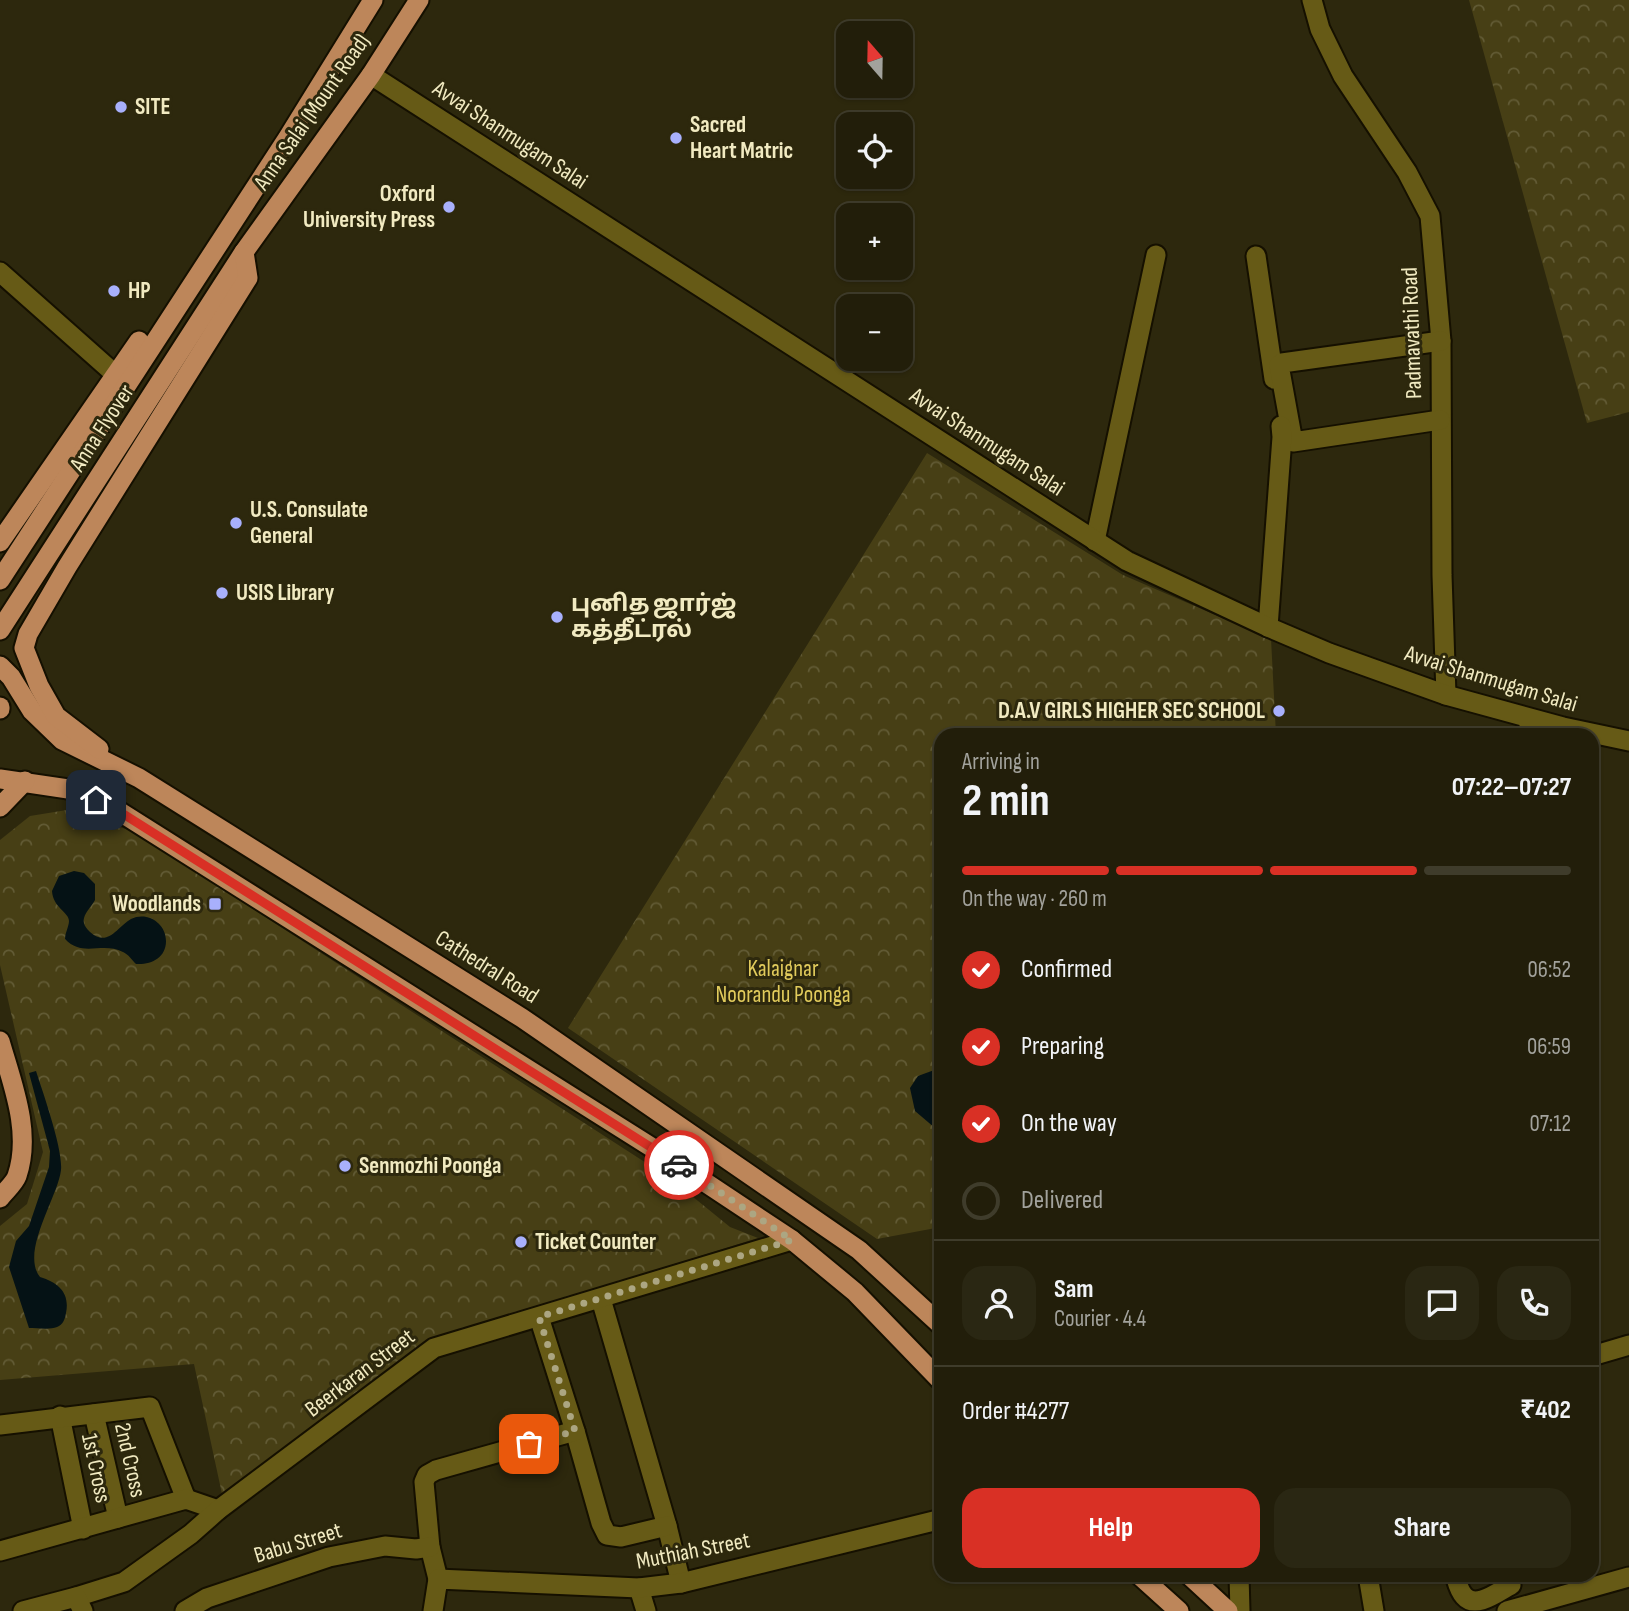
<!DOCTYPE html>
<html lang="en">
<head>
<meta charset="utf-8">
<style>
  body { margin:0; font-family:"Sofia Sans Condensed","Noto Sans Tamil",sans-serif; background:#2a2713; color:#f1f3f6; height:100vh; display:flex; flex-direction:column; font-size:26px; white-space:nowrap }
  * { box-sizing:border-box; margin:0 }
  p { font-size:23px; color:#a2a29c }
  .icon { flex:none; width:38px; height:38px; fill:none; stroke:currentColor; stroke-width:2; stroke-linecap:round; stroke-linejoin:round }
  .map { position:relative; flex:1; overflow:hidden }
  .panel { position:absolute; left:934px; top:728px; width:665px; height:854px; display:flex; flex-direction:column; background:#221e0a; border-radius:21px; box-shadow:0 2px 5px #0004,0 0 0 2px #3f3c2b }
  .panel>* { flex:none }
  .needle { width:46px; rotate:340deg }
  .buttons { position:absolute; left:836px; top:21px; display:grid; gap:14px }
  .buttons a { display:grid; place-items:center; width:77px; height:77px; border-radius:14px; background:#221e0a; box-shadow:0 2px 5px #0004,0 0 0 2px #3f3c2b; font-size:35px }
  .pin { position:absolute; display:grid; place-items:center; width:60px; height:60px; color:#fff; margin:-30px; border-radius:14px; box-shadow:0 4px 10px #0006 }
  .courier { position:absolute; display:grid; place-items:center; width:70px; height:70px; margin:-35px; border:5px solid #d93025; border-radius:50%; background:#fff; color:#222; box-shadow:0 2px 9px #0007 }
  .headline em { font-style:normal; font-weight:700 }
  .headline div { display:flex; flex-direction:column-reverse }
  .headline { display:flex; align-items:center; justify-content:space-between; height:119px; padding:0 28px }
  h1 { font-size:46px; font-weight:700; line-height:52px }
  .bar { display:grid; grid-template-columns:repeat(4,1fr); gap:10px 7px; align-content:center; height:84px; padding:0 28px }
  .bar i { height:9px; border-radius:5px; background:#3f3c2b }
  .bar .selected { background:#d93025 }
  .bar p { grid-column:span 4 }
  .line { display:flex; align-items:center; gap:18px; padding:0 28px; border-top:2px solid #3f3c2b }
  .line div { flex:1 }
  .round { display:grid; place-items:center; flex:none; width:74px; height:74px; border-radius:21px; background:#2a2713 }
  ol { padding:0 28px; list-style:none }
  li { display:flex; align-items:center; gap:21px; height:77px }
  li p { margin-inline-start:auto }
  li .icon { padding:7px; border-radius:50%; background:#d93025; color:#fff; stroke-width:4 }
  li:last-child { color:#a2a29c }
  li i { width:38px; height:38px; border:4px solid #3f3c2b; border-radius:50% }
  .cta { display:flex; gap:14px; margin-top:auto; padding:14px 28px }
  .cta a { flex:1; height:80px; border-radius:21px; background:#d93025; color:#fff; font-size:28px; font-weight:700; line-height:80px; text-align:center }
  .cta a+a { background:#2a2713; color:#f1f3f6 }
  .map>svg:first-child { display:block }
  .park { fill:url(#park-crowns) }
  .water { fill:#051215 }
  .lines { fill:none; stroke-linecap:round; stroke-linejoin:round }
  .minor-casing { stroke:#151000; stroke-width:23 }
  .tertiary-casing { stroke:#151000; stroke-width:23 }
  .primary-casing { stroke:#151000; stroke-width:23 }
  .minor { stroke:#665a16; stroke-width:19 }
  .tertiary { stroke:#665a16; stroke-width:19 }
  .primary { stroke:#bd865a; stroke-width:19 }
  .done { stroke:#aca682; stroke-width:7; stroke-dasharray:0 12.6 }
  .route { stroke:#d93025; stroke-width:9 }
  .poi-dot { fill:#a8b0fc; stroke:#2d280d; stroke-width:2.5 }
  .labels { text-anchor:middle; dominant-baseline:central; stroke-width:6; stroke-linejoin:round; paint-order:stroke }
  .poi-label { font-size:23px; font-weight:bold; fill:#f1eac1; stroke:#2d280d; text-anchor:start }
  .street-label { font-size:23px; fill:#f1eac1; stroke:#2d280d }
  .park-label { font-size:23px; fill:#e1cb5c; stroke:#2d280d }
</style>
</head>
<body>
<div class="map">
<svg width="1629" height="1611" viewBox="0 0 1629 1611">
  <defs>
    <pattern id="park-crowns" width="20" height="18" patternUnits="userSpaceOnUse" patternTransform="scale(1.75)"><rect width="20" height="18" fill="#473f15"/><path d="M2 6a3 3 0 1 1 6 0M12 15a3 3 0 1 1 6 0" fill="none" stroke="#625b35"/></pattern>
  </defs>
  <rect width="100%" height="100%" fill="#2d280d"/>
  <g class="park">
    <polygon points="1469,0 1629,0 1629,412 1587,423"/>
    <polygon points="927,453 1123,575 1271,639 1276,735 942,735 941,1227 877,1239 568,1028"/>
    <polygon points="67,810 132,831 671,1179 730,1227 758,1238 431,1340 222,1494 194,1364 0,1380 0,1226 27,1204 43,1152 0,965 0,840 30,816"/>
  </g>
  <g class="water">
    <path d="M74,871L84,873L95,884V900C89,911 76,919 90,932C108,948 117,927 131,919C147,911 166,923 166,941C166,958 151,965 136,964C132,960 128,954 123,952C102,941 83,958 65,939C65,933 69,926 69,921C69,912 53,908 52,891L59,876Z"/>
    <polygon points="937,1069 941,1069 942,1127 935,1128 915,1111 910,1088 918,1076"/>
    <path d="M36,1071C43,1093 63,1149 61,1170C58,1197 20,1252 40,1277C59,1283 70,1293 66,1313C65,1319 63,1325 57,1327C50,1330 37,1328 29,1328L9,1267L16,1241L29,1226L49,1167L50,1151L29,1073Z"/>
  </g>
  <g class="lines">
    <defs>
      <g id="minor">
        <polyline points="1312,0 1320,29 1343,76 1407,172 1430,216 1441,341 1442,575 1446,695"/>
        <polyline points="1256,256 1274,379"/>
        <polyline points="0,272 116,375"/>
        <polyline points="1440,420 1293,442 1279,365 1282,363 1441,341"/>
        <polyline points="1095,541 1156,255"/>
        <polyline points="1268,627 1282,437 1281,426"/>
        <polyline points="1528,719 1531,735"/>
        <polyline points="601,1299 667,1526 681,1583"/>
        <polyline points="1592,1356 1629,1345"/>
        <polyline points="94,1414 118,1518"/>
        <polyline points="60,1416 83,1529"/>
        <polyline points="0,1425 150,1407 186,1499"/>
        <polyline points="575,1431 601,1523 607,1535 621,1537 667,1526"/>
        <polyline points="0,1551 186,1499 218,1510"/>
        <polyline points="1239,1575 1240,1611"/>
        <polyline points="1368,1575 1374,1611"/>
        <path d="M1455,1575C1457,1582 1459,1591 1464,1596C1476,1610 1499,1591 1511,1585"/>
        <polyline points="438,1579 430,1547 424,1482 427,1475 436,1470 575,1431 539,1317"/>
        <polyline points="639,1588 646,1611"/>
        <polyline points="76,1597 124,1582 191,1534 218,1510 434,1348 792,1240"/>
        <polyline points="23,1611 76,1597 83,1611"/>
        <polyline points="185,1611 207,1598 329,1557 385,1546 416,1549 430,1547"/>
        <polyline points="433,1611 438,1579 639,1588 681,1583 942,1519"/>
        <polyline points="1507,1611 1629,1577"/>
      </g>
      <polyline id="tertiary" points="371,75 1127,561 1268,627 1329,653 1446,695 1563,727 1629,741"/>
      <g id="primary">
        <polyline points="0,542 139,341"/>
        <polyline points="0,580 287,139 373,0"/>
        <polyline points="0,630 244,252 371,75 419,0"/>
        <polyline points="0,666 11,677 32,711 62,740 139,778 522,1018 859,1250 942,1326"/>
        <polyline points="0,707 0,709"/>
        <polyline points="99,749 56,716 39,686 24,648 28,634 67,567 248,278 244,252"/>
        <polyline points="0,779 75,790 117,810 667,1157 792,1240 855,1292 942,1382"/>
        <polyline points="0,807 25,781"/>
        <path d="M0,1041C12,1083 32,1132 17,1176C14,1184 5,1191 0,1198"/>
        <polyline points="1139,1575 1179,1611"/>
        <polyline points="1189,1575 1228,1611"/>
      </g>
    </defs>
    <use href="#minor" class="minor-casing"/>
    <use href="#tertiary" class="tertiary-casing"/>
    <use href="#primary" class="primary-casing"/>
    <use href="#minor" class="minor"/>
    <use href="#tertiary" class="tertiary"/>
    <use href="#primary" class="primary"/>
  </g>
  <g class="lines">
    <polyline class="done" points="529,1444 575,1431 539,1317 792,1240 679,1165"/>
    <polyline class="route" points="96,800 117,810 679,1165"/>
  </g>
  <g class="poi-dot">
    <circle cx="121" cy="107" r="7"/>
    <circle cx="676" cy="138" r="7"/>
    <circle cx="449" cy="207" r="7"/>
    <circle cx="114" cy="291" r="7"/>
    <circle cx="236" cy="523" r="7"/>
    <circle cx="222" cy="593" r="7"/>
    <circle cx="557" cy="617" r="7"/>
    <circle cx="1279" cy="711" r="7"/>
    <rect x="208" y="897" width="14" height="14" rx="3.5"/>
    <circle cx="345" cy="1166" r="7"/>
    <circle cx="521" cy="1242" r="7"/>
  </g>
  <g class="labels">
    <g class="poi-label">
      <text x="135" y="107">SITE</text>
      <text x="690" y="125">Sacred<tspan x="690" dy="26">Heart Matric</tspan></text>
      <text x="435" y="194" text-anchor="end">Oxford<tspan x="435" dy="26">University Press</tspan></text>
      <text x="128" y="291">HP</text>
      <text x="250" y="510">U.S. Consulate<tspan x="250" dy="26">General</tspan></text>
      <text x="236" y="593">USIS Library</text>
      <text x="571" y="604">புனித ஜார்ஜ்<tspan x="571" dy="26">கத்தீட்ரல்</tspan></text>
      <text x="1265" y="711" text-anchor="end">D.A.V GIRLS HIGHER SEC SCHOOL</text>
      <text x="201" y="904" text-anchor="end">Woodlands</text>
      <text x="359" y="1166">Senmozhi Poonga</text>
      <text x="535" y="1242">Ticket Counter</text>
    </g>
    <g class="street-label">
      <text transform="translate(312 112) rotate(-55)">Anna Salai (Mount Road)</text>
      <text transform="translate(510 135) rotate(33)">Avvai Shanmugam Salai</text>
      <text transform="translate(1412 333) rotate(-92)">Padmavathi Road</text>
      <text transform="translate(102 428) rotate(-57)">Anna Flyover</text>
      <text transform="translate(987 442) rotate(33)">Avvai Shanmugam Salai</text>
      <text transform="translate(1491 679) rotate(17)">Avvai Shanmugam Salai</text>
      <text transform="translate(487 967) rotate(32)">Cathedral Road</text>
      <text transform="translate(360 1373) rotate(-37)">Beerkaran Street</text>
      <text transform="translate(130 1460) rotate(77)">2nd Cross</text>
      <text transform="translate(96 1468) rotate(78)">1st Cross</text>
      <text transform="translate(298 1543) rotate(-17)">Babu Street</text>
      <text transform="translate(693 1551) rotate(-11)">Muthiah Street</text>
    </g>
    <g class="park-label">
      <text x="783" y="969">Kalaignar<tspan x="783" dy="26">Noorandu Poonga</tspan></text>
    </g>
  </g>
</svg>
<div class="buttons">
<a><svg class="needle" viewBox="-14 -14 28 28"><path d="M0-13l5 13h-10z" fill="#e53935"/><path d="M0 13l5-13h-10z" fill="#a2a29c"/></svg></a>
<a><svg class="icon" aria-label="locate" viewBox="0 0 24 24"><circle cx="12" cy="12" r="6"/><path d="M12 2v4M12 18v4M2 12h4M18 12h4"/></svg></a>
<a>+</a>
<a>−</a>
</div>
<div class="pin" style="left:529px;top:1444px;background:#ea580c"><svg class="icon" aria-label="bag" viewBox="0 0 24 24"><path d="M5 8h14l-1 12H6zM9 8a3 3 0 0 1 6 0"/></svg></div>
<div class="pin" style="left:96px;top:800px;background:#1f2937"><svg class="icon" aria-label="home" viewBox="0 0 24 24"><path d="M3 11l9-7 9 7M6 9v11h12V9"/></svg></div>
<div class="courier" style="left:679px;top:1165px"><svg class="icon" aria-label="car" viewBox="0 0 24 24"><path d="M5 17H2v-5l4-1 3-4h7l3 4 3 1v5h-3M9 17h6M6 11h13"/><circle cx="7" cy="17" r="2"/><circle cx="17" cy="17" r="2"/></svg></div>
<section class="panel">
<div class="headline"><div><h1>2 min</h1><p>Arriving in</p></div><em>07:22–07:27</em></div>
<div class="bar"><i class="selected"></i><i class="selected"></i><i class="selected"></i><i></i><p>On the way · 260 m</p></div>
<ol>
<li><svg class="icon" aria-label="check" viewBox="0 0 24 24"><path d="M5 12l5 5 9-10"/></svg>Confirmed<p>06:52</p></li>
<li><svg class="icon" aria-label="check" viewBox="0 0 24 24"><path d="M5 12l5 5 9-10"/></svg>Preparing<p>06:59</p></li>
<li><svg class="icon" aria-label="check" viewBox="0 0 24 24"><path d="M5 12l5 5 9-10"/></svg>On the way<p>07:12</p></li>
<li><i></i>Delivered</li>
</ol>
<div class="line" style="height:126px"><a class="round"><svg class="icon" aria-label="person" viewBox="0 0 24 24"><circle cx="12" cy="8" r="4"/><path d="M4 21q1-7 8-7t8 7"/></svg></a><div><b>Sam</b><p>Courier · 4.4</p></div><a class="round"><svg class="icon" aria-label="chat" viewBox="0 0 24 24"><path d="M4 5h16v11H9l-5 4z"/></svg></a><a class="round"><svg class="icon" aria-label="phone" viewBox="0 0 24 24"><path d="M5 4h4l2 5-3 2q2 4 5 5l2-3 5 2v4C11 20 4 13 5 4z"/></svg></a></div>
<div class="line" style="height:91px"><div>Order #4277</div><b>₹402</b></div>
<div class="cta"><a>Help</a><a>Share</a></div>
</section>
</div>
</body>
</html>
